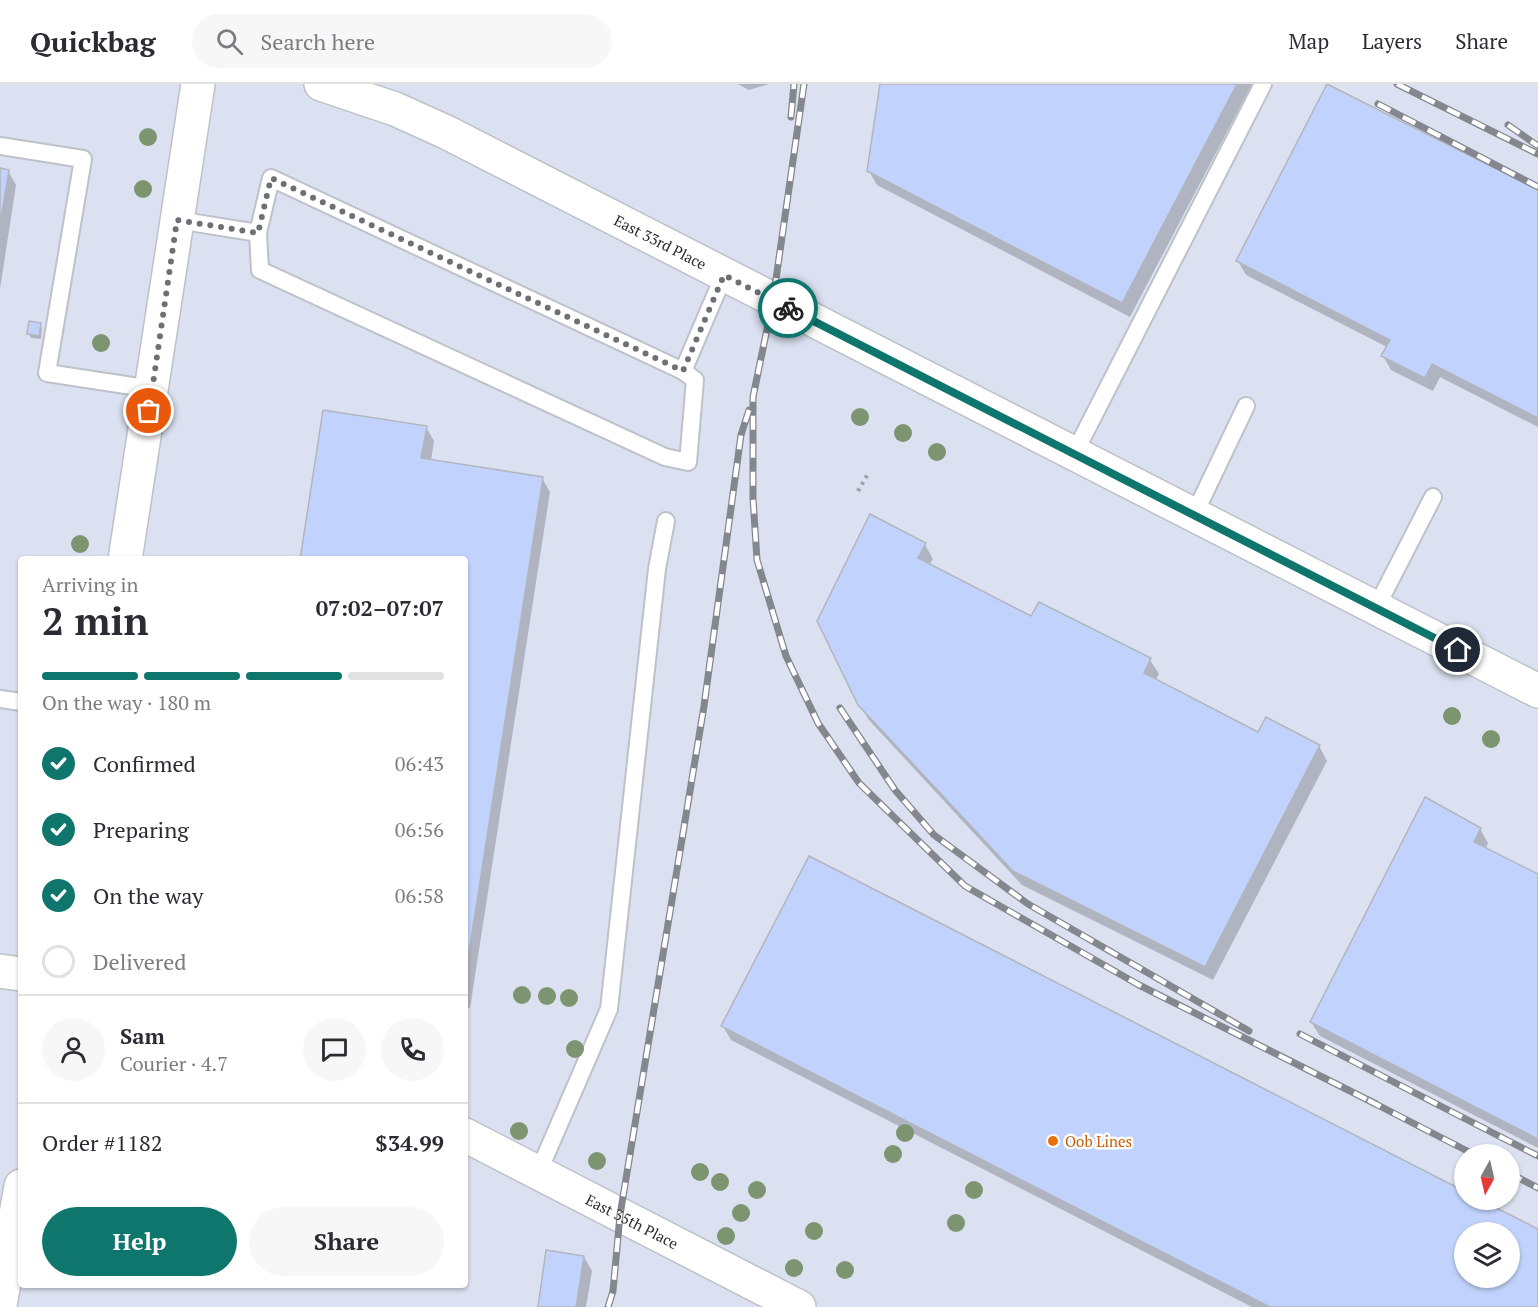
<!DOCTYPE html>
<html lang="en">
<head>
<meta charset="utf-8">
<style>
  body { margin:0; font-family:"PT Serif",serif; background:#f7f7f7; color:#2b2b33; height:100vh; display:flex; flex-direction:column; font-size:22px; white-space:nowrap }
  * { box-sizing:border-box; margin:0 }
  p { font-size:20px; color:#7c7c81 }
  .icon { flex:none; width:33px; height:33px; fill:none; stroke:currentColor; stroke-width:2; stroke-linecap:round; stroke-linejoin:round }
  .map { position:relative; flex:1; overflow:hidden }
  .sheet { position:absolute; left:18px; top:472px; width:450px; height:732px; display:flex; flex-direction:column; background:#fff; border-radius:6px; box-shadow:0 2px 4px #0004 }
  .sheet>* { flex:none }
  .needle { width:39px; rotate:188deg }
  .controls { position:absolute; left:1454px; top:1060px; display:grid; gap:12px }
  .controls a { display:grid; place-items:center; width:66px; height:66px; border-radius:50%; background:#fff; box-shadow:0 2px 4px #0004; font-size:30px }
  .pin { position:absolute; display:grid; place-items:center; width:51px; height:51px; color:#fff; margin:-26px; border:3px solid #fff; border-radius:50%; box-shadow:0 2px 6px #0007 }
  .courier { position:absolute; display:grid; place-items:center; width:60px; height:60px; margin:-30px; border:4px solid #0f766e; border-radius:50%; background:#fff; color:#222; box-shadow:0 2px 8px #0007 }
  .summary em { font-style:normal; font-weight:800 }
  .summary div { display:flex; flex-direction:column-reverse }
  .summary { display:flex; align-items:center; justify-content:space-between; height:102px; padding:0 24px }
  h1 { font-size:39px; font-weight:800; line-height:45px }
  .bar { display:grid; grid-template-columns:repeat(4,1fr); gap:9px 6px; align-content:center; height:72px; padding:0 24px }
  .bar i { height:8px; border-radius:4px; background:#e1e1e2 }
  .bar .current { background:#0f766e }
  .bar p { grid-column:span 4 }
  .line { display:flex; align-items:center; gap:15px; padding:0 24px; border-top:2px solid #e1e1e2 }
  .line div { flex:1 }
  .round { display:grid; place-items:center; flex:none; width:63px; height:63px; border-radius:32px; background:#f7f7f7 }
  ol { padding:0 24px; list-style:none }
  li { display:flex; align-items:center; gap:18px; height:66px }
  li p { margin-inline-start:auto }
  li .icon { padding:6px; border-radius:50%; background:#0f766e; color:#fff; stroke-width:4 }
  li:last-child { color:#7c7c81 }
  li i { width:33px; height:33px; border:3px solid #e1e1e2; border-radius:50% }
  .cta { display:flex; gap:12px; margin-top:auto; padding:12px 24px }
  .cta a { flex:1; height:69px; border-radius:36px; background:#0f766e; color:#fff; font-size:24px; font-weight:800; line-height:69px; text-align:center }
  .cta a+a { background:#f7f7f7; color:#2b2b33 }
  header { display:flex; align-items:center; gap:36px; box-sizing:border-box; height:84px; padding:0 30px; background:#fff; border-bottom:2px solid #e1e1e2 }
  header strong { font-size:28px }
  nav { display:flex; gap:33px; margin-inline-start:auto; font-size:21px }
  .search { width:420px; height:54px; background:#f7f7f7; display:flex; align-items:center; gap:15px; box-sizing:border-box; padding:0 21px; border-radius:33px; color:#7c7c81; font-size:22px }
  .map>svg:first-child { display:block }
  .built { fill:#dbe1f0; fill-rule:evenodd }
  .shadow { fill:#0003; fill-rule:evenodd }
  .building { fill:#c1d3fc; stroke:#b2b5bd; stroke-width:1.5; fill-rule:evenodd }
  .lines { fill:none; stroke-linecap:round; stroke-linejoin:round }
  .lane-casing { stroke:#bec1c9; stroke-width:20 }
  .street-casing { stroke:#bec1c9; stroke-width:36 }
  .path { stroke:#9b9ea4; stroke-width:4; stroke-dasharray:3 4.5; stroke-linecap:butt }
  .lane { stroke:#fff; stroke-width:16 }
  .street { stroke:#fff; stroke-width:33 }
  .rail-casing { stroke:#84878d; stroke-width:7 }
  .rail { stroke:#fff; stroke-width:4.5; stroke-dasharray:14; stroke-linecap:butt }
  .tree { fill:#7d9471 }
  .done { stroke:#6d7075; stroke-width:6; stroke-dasharray:0 10.8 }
  .route { stroke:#0f766e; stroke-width:8 }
  .food-dot { fill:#e8710a; stroke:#fff; stroke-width:2 }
  .labels { text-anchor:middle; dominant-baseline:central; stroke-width:5; stroke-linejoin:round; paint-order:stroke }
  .street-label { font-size:15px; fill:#2b2d30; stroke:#fff }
  .food-label { font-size:15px; fill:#c56008; stroke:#fff; text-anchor:start }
</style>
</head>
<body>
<header>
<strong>Quickbag</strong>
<div class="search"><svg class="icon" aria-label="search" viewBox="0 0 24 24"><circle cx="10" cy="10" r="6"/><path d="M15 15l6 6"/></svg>Search here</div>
<nav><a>Map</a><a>Layers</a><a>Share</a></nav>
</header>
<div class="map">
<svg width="1538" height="1223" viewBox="0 0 1538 1223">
  <rect width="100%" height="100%" fill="#e8ecf4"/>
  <path class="built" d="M0,0H1538V1223H0ZM21,476H465V1202H21ZM1464,1071H1509V1116H1464ZM1464,1149H1509V1194H1464Z"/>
  <g class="shadow">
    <polygon points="738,0 769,0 749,6"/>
    <polygon points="882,0 1252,0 1130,233 877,101 869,87"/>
    <polygon points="0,86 8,87 16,101 0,205"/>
    <polygon points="1538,108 1538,343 1440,293 1433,307 1391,286 1383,272 1387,263 1246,191 1238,177"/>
    <polygon points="40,240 42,244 41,255 31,254 29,250"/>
    <polygon points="426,343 434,357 431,377 542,394 550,408 470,924 465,923 465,476 301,476"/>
    <polygon points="925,461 933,475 929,481 1032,534 1040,519 1150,576 1159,590 1155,597 1259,650 1319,662 1327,677 1213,896 1022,801 868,635 819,537"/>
    <polygon points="1480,745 1488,759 1486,764 1538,792 1538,1064 1320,952 1311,938"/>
    <path d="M723,942L1464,1109V1116H1478L1538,1147V1223H1252L731,956ZM1464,1149H1509V1194H1464Z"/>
    <polygon points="584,1173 592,1187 586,1223 539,1223"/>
  </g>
  <g class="building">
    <polygon points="880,0 1237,0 1122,219 867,87"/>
    <polygon points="1327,0 1538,106 1538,334 1432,280 1425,294 1381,272 1390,256 1236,177"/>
    <polygon points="0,84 9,86 0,141"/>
    <polygon points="29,237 41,239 39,252 27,250"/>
    <polygon points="323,326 427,342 421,374 543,393 465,894 465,476 300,476"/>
    <polygon points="870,430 926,459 918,474 1031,532 1039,518 1151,574 1144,589 1258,648 1266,633 1320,661 1205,883 1013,787 858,621 817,537"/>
    <polygon points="1425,713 1481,744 1474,758 1538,790 1538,1055 1310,938"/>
    <path d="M809,772L1464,1107V1116H1481L1538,1145V1223H1270L721,942ZM1464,1149H1509V1194H1464Z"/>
    <polygon points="546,1166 584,1172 576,1223 538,1223"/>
  </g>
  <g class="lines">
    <defs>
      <g id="lane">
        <polyline points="0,62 83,75 47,289 152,305"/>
        <polyline points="177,136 258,149 271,94 683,287 724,191"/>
        <polyline points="258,149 260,186 665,373 688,378 695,296 683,287"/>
        <polyline points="1074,370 1263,0"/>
        <polyline points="1194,431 1246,322"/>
        <polyline points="1376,524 1433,413"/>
        <polyline points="0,615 21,618"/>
        <polyline points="538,1089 609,925 657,485 666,437"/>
      </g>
      <g id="street">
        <path id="s1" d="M321,0L395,25L446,48L1538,607"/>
        <polyline points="125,476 198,0"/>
        <polyline points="0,887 21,890"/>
        <path id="s2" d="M465,1051L799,1223"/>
        <polyline points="0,1221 21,1102"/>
      </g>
    </defs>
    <use href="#lane" class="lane-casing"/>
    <use href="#street" class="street-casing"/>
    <polyline class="path" points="858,407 869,388"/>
    <use href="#lane" class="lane"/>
    <use href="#street" class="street"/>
    <defs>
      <g id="rail">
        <polyline points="804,0 773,216 753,313 753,414 757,476 786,572 818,639 859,699 965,802 1139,901 1376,1020"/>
        <polyline points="1397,0 1538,70"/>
        <polyline points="1378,20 1538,103"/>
        <polyline points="791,33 794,0"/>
        <polyline points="1508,41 1538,62"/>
        <polyline points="840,624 895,706 934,751 1028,820 1249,947"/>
        <polyline points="1300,950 1538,1072"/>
        <polyline points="1368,1016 1475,1071"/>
        <polyline points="1509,1089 1538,1104"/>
        <polyline points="608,1223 613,1207 620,1131 704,622 741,351 749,326"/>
      </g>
    </defs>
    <use href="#rail" class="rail-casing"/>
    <use href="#rail" class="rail"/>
  </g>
  <g class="tree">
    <circle cx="148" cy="53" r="9"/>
    <circle cx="143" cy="105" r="9"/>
    <circle cx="101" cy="259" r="9"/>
    <circle cx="860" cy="333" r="9"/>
    <circle cx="903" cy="349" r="9"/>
    <circle cx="937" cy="368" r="9"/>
    <circle cx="80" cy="460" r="9"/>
    <circle cx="1452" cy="632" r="9"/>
    <circle cx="1491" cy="655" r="9"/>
    <circle cx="522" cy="911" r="9"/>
    <circle cx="547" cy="912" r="9"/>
    <circle cx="569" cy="914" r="9"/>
    <circle cx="575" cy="965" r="9"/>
    <circle cx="519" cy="1047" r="9"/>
    <circle cx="905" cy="1049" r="9"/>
    <circle cx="893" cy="1070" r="9"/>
    <circle cx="597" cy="1077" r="9"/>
    <circle cx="700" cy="1088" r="9"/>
    <circle cx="720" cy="1098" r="9"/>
    <circle cx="757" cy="1106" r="9"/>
    <circle cx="974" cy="1106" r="9"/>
    <circle cx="741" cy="1129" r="9"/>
    <circle cx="956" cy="1139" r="9"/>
    <circle cx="814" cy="1147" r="9"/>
    <circle cx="726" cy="1152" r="9"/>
    <circle cx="794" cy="1184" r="9"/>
    <circle cx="845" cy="1186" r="9"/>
  </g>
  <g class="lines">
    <polyline class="done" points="149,327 177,136 258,149 271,94 683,287 724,191 788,224"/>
    <polyline class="route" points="788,224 1458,566"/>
  </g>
  <circle class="food-dot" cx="1053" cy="1057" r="6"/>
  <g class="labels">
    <g class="street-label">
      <text stroke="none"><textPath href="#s1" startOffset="375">East 33rd Place</textPath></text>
      <text stroke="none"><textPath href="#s2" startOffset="188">East 35th Place</textPath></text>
    </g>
    <g class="food-label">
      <text x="1065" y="1057">Oob Lines</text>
    </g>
  </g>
</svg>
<div class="controls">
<a><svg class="needle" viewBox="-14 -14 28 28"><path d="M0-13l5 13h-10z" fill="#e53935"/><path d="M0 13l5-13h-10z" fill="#7c7c81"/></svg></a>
<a><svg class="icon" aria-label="layers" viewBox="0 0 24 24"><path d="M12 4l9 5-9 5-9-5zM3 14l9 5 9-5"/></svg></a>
</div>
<div class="pin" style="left:149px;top:327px;background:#ea580c"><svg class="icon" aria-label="bag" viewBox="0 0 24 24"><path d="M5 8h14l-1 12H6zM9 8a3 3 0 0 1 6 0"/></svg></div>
<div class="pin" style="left:1458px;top:566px;background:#1f2937"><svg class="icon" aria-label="home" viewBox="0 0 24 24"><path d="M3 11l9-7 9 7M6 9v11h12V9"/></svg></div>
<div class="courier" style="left:788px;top:224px"><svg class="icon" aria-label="bike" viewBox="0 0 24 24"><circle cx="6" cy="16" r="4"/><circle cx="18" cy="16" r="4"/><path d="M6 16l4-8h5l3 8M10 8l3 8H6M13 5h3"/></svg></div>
<section class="sheet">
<div class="summary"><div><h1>2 min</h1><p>Arriving in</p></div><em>07:02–07:07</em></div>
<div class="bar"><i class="current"></i><i class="current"></i><i class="current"></i><i></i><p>On the way · 180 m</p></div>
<ol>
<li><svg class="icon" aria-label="check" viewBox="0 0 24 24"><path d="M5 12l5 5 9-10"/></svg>Confirmed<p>06:43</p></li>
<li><svg class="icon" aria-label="check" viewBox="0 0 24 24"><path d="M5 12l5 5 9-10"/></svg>Preparing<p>06:56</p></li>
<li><svg class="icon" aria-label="check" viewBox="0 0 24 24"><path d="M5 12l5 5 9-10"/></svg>On the way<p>06:58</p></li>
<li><i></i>Delivered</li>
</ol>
<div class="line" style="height:108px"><a class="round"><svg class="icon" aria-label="person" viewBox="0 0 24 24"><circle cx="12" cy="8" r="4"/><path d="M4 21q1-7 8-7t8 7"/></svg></a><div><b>Sam</b><p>Courier · 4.7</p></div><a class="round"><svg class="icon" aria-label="chat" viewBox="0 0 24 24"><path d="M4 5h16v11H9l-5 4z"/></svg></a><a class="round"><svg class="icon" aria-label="phone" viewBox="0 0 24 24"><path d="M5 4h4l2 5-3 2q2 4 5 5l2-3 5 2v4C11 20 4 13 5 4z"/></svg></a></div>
<div class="line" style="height:78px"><div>Order #1182</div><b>$34.99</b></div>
<div class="cta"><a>Help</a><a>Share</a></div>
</section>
</div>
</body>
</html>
